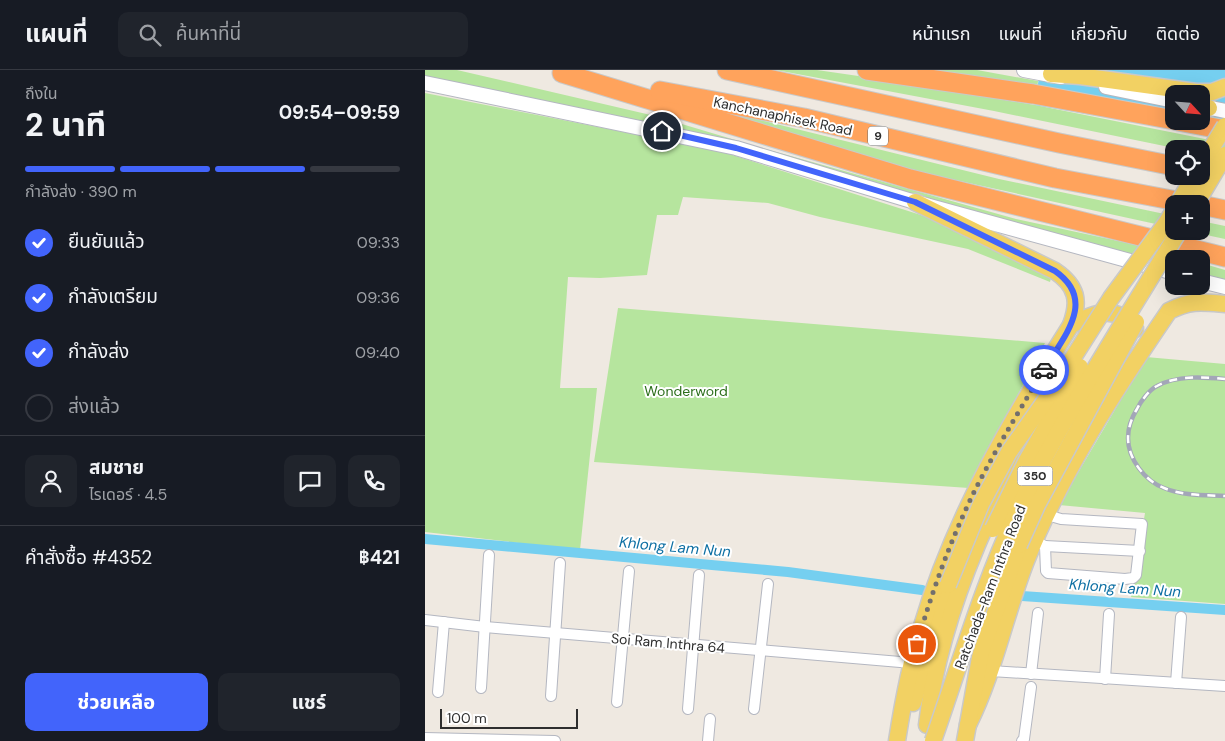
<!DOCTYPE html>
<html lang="th">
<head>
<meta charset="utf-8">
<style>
  body { margin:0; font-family:"DM Sans","Noto Sans Thai",sans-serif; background:#20242c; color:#f1f3f6; height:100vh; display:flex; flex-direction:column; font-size:19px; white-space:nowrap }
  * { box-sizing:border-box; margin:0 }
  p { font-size:16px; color:#9ea1a6 }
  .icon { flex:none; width:28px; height:28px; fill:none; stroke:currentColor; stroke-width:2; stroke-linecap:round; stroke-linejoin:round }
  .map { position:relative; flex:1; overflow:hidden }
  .side { display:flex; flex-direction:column; background:#171b24; width:425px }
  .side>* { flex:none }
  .needle { width:32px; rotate:116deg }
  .buttons { position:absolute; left:740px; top:15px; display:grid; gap:10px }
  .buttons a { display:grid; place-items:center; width:45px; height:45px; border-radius:10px; background:#171b24; box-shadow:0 5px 20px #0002; font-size:25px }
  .scale { position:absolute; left:15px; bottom:12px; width:138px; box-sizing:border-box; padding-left:5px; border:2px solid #2e2e2e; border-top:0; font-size:14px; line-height:18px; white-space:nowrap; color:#2e2e2e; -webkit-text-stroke:4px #fff; paint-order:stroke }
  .pin { position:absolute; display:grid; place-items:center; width:42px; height:42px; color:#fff; margin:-21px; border:2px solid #fff; border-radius:50%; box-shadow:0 1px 5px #0007 }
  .courier { position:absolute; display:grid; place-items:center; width:50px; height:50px; margin:-25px; border:4px solid #4264fb; border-radius:50%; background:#fff; color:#222; box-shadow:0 1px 6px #0007 }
  .headline em { font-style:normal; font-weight:700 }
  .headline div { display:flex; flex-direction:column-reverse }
  .headline { display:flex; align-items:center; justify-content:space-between; height:85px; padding:0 25px }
  h1 { font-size:32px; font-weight:700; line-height:38px }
  .bar { display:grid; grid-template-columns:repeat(4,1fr); gap:8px 5px; align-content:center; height:60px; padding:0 25px }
  .bar i { height:6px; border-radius:4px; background:#363941 }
  .bar .active { background:#4264fb }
  .bar p { grid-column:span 4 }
  .line { display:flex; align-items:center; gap:12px; padding:0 25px; border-top:1px solid #363941 }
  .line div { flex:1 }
  .round { display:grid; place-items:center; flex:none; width:52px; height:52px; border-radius:10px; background:#20242c }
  ol { padding:0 25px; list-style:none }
  li { display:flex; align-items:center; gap:15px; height:55px }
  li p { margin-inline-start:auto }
  li .icon { padding:5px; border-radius:50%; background:#4264fb; color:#fff; stroke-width:4 }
  li:last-child { color:#9ea1a6 }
  li i { width:28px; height:28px; border:2px solid #363941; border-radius:50% }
  .primary-button { display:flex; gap:10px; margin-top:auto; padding:10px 25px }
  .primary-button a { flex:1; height:58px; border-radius:10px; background:#4264fb; color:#fff; font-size:20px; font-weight:700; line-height:58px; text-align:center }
  .primary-button a+a { background:#20242c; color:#f1f3f6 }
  header { display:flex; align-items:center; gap:30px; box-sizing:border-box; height:70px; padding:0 25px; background:#171b24; border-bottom:1px solid #363941 }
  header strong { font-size:24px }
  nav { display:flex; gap:28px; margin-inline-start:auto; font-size:18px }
  .search { width:350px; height:45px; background:#20242c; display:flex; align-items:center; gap:12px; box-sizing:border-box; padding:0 18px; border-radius:10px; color:#9ea1a6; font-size:19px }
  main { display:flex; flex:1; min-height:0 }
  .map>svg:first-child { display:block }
  .green { fill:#b6e59e }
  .water { fill:#75cff0; fill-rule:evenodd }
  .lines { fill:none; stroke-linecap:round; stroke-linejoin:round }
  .canal { stroke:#75cff0; stroke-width:10 }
  .street-casing { stroke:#b4b7c1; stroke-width:12 }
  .secondary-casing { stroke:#b4b7c1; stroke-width:16 }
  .primary-casing { stroke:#c9c9c9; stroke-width:19 }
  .highway-casing { stroke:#c9c9c9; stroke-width:21 }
  .street { stroke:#fff; stroke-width:10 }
  .secondary { stroke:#fff; stroke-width:14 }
  .primary { stroke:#f2d163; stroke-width:16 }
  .highway { stroke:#ffa35c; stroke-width:19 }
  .rail-casing { stroke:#a3a6b8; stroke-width:4.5 }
  .rail { stroke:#fff; stroke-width:2.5; stroke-dasharray:8; stroke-linecap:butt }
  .primary-bridge-casing { stroke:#c9c9c9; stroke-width:19; stroke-linecap:butt }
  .primary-bridge { stroke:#f2d163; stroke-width:16 }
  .done { stroke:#726f6d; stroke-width:5; stroke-dasharray:0 9 }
  .route { stroke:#4264fb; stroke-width:6 }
  .labels { text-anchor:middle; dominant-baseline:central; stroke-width:4; stroke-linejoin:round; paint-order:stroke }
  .shield { fill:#fff; stroke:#6d6d6d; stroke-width:1 }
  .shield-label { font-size:12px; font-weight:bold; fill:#2e2e2e }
  .street-label { font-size:14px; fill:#2e2e2e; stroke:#fff }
  .park-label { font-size:14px; fill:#2c6e1b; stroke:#fff }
  .water-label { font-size:15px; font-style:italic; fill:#0d6fa3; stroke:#fff }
</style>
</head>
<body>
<header>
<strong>แผนที่</strong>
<div class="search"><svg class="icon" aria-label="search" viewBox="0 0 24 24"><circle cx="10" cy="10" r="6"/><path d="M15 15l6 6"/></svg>ค้นหาที่นี่</div>
<nav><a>หน้าแรก</a><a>แผนที่</a><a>เกี่ยวกับ</a><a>ติดต่อ</a></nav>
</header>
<main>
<section class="side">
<div class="headline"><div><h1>2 นาที</h1><p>ถึงใน</p></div><em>09:54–09:59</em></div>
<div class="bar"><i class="active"></i><i class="active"></i><i class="active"></i><i></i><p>กำลังส่ง · 390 m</p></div>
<ol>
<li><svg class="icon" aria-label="check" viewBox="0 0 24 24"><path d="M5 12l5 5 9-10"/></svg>ยืนยันแล้ว<p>09:33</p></li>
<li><svg class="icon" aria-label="check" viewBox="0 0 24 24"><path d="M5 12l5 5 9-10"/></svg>กำลังเตรียม<p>09:36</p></li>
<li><svg class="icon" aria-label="check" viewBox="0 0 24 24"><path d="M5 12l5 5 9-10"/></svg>กำลังส่ง<p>09:40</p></li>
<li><i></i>ส่งแล้ว</li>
</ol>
<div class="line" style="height:90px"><a class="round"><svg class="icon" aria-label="person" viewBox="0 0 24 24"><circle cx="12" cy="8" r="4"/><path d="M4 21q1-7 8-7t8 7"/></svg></a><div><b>สมชาย</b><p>ไรเดอร์ · 4.5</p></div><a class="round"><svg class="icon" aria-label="chat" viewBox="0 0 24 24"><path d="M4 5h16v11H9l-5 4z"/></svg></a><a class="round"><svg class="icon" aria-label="phone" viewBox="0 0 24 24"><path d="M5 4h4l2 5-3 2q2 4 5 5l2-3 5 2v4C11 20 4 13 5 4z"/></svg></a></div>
<div class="line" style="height:65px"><div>คำสั่งซื้อ #4352</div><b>฿421</b></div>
<div class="primary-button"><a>ช่วยเหลือ</a><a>แชร์</a></div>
</section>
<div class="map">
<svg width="800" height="671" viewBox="0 0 800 671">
  <rect width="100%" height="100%" fill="#efe9e1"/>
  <g class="green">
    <polygon points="0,0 32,0 230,46 337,78 591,149 712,175 761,189 749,189 749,198 512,134 0,10"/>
    <polygon points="351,0 392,0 461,10 610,35 800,73 800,88 776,83 776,79 754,79 569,41"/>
    <polygon points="497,0 552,0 613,11 612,19"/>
    <polygon points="0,23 295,81 499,146 626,208 625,212 543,179 395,147 343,133 258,127 253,145 232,145 222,205 175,208 143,207 135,318 172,318 155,480 0,462"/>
    <polygon points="311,44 574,109 749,146 749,158 498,103 309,51"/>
    <polygon points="776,151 800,156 800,169 763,161 776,161"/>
    <polygon points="776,193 800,200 800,211 776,205"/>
    <polygon points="193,238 620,273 544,418 169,392"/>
    <polygon points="721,287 800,294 800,534 706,527 720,443 634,435"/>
  </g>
  <path class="water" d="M615,0H800V68L610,35ZM749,24H776V51H749Z"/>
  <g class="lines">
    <g class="canal">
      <polyline points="0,469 363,502 497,520"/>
      <polyline points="597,526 800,540"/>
    </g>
    <defs>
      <g id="street">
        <polyline points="610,471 620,476 621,501 623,503 700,509 708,508 711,505 717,454 636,449 622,445"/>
        <polyline points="620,476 715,481"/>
        <polyline points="0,550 60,557 487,593"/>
        <polyline points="566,601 800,616"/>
        <polyline points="606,604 613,543"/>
        <polyline points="680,609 684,544"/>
        <polyline points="751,613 756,547"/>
        <polyline points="56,618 64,485"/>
        <polyline points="13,622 19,552"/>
        <polyline points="126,626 135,493"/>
        <polyline points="192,632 204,501"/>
        <polyline points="263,639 274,505"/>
        <polyline points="329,639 343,514"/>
        <polyline points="0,668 130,671"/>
        <polyline points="283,671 285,649"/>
        <polyline points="597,671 599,669 606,617"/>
      </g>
      <g id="secondary">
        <polyline points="599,0 636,7"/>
        <polyline points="0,13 311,78 490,132 749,203"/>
        <polyline points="681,17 749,31"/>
        <polyline points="776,36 800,41"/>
        <polyline points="776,211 800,217"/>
      </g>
      <g id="primary">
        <polyline points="626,4 655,6 771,22 787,22 800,17"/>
        <polyline points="776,36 784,38"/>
        <polyline points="742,152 749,140"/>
        <path d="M646,255C671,243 690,233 710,259"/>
        <polyline points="488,633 523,515"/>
        <path d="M502,655C509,593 528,532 552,475C567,439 587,404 597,366"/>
        <path d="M543,655C569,603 580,545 601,491C637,401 690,320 744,241C766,230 776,232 800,234"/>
        <path d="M472,671C478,632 485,594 497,556C529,448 586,350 646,255C655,231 652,216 630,201L490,132"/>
        <polyline points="540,671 556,582 594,475"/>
      </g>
      <g id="highway">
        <polyline points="302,0 634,73 749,96"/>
        <polyline points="442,0 608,24 749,50"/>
        <polyline points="137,3 485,109 800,187"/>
        <polyline points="235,21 379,48 630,108 768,134"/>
        <polyline points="753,51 800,60"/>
        <polyline points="776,135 800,140"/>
      </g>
    </defs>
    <use href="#street" class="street-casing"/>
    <use href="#secondary" class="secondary-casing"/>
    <use href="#primary" class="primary-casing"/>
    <use href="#highway" class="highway-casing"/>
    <use href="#street" class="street"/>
    <use href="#secondary" class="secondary"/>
    <use href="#primary" class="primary"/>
    <use href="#highway" class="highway"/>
    <defs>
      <path id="rail" d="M800,309C779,307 752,305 732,316C724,320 716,331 712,339C707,347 703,358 703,368C703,389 720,411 739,418C758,426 780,425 800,426"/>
    </defs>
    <use href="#rail" class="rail-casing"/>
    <use href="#rail" class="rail"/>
    <defs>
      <g id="primary-bridge">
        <polyline points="776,95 800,56"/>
        <polyline points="775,127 800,85"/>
        <polyline points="753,134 769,106"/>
        <polyline points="568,459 601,392 655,297"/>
        <polyline points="594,475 612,435 711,252"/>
        <polyline points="523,515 556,434 584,382 623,327 686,228 742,152"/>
        <path d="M508,671C535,594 558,514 593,440C639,343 699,253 754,161"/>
      </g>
    </defs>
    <use href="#primary-bridge" class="primary-bridge-casing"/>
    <use href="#primary-bridge" class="primary-bridge"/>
  </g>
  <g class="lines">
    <path class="done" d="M492,574C507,521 526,469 550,420C571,379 595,339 619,300"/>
    <path class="route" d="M237,61L311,78L490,132L630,201C673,231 638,267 619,300"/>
  </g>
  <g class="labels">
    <g class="shield">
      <rect x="443" y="56.5" width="20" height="19" rx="4"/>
      <rect x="592.5" y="396.5" width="35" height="19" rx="4"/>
    </g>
    <g class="shield-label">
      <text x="453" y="66">9</text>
      <text x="610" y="406">350</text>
    </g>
    <g class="street-label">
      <text transform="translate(358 46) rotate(12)">Kanchanaphisek Road</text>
      <text transform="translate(565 517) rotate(-69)">Ratchada-Ram Inthra Road</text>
      <text transform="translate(243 573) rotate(5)">Soi Ram Inthra 64</text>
    </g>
    <g class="park-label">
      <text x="261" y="321">Wonderword</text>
    </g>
    <g class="water-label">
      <text transform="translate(250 477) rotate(5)">Khlong Lam Nun</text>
      <text transform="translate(700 518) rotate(4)">Khlong Lam Nun</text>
    </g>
  </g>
</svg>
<div class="buttons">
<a><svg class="needle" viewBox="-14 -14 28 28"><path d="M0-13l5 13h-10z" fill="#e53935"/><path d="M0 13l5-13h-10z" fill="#9ea1a6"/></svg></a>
<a><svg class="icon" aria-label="locate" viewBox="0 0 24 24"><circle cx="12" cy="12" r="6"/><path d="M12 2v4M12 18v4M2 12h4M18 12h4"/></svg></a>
<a>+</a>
<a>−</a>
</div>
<div class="scale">100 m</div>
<div class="pin" style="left:492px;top:574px;background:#ea580c"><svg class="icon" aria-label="bag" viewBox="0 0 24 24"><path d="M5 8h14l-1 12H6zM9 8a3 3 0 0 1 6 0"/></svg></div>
<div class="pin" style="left:237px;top:61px;background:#1f2937"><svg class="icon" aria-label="home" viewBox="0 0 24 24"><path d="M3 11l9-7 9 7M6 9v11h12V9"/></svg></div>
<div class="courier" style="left:619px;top:300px"><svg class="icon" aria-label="car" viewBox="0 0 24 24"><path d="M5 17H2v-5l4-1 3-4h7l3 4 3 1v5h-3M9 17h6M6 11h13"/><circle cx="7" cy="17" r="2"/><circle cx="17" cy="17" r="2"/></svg></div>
</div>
</main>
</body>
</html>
